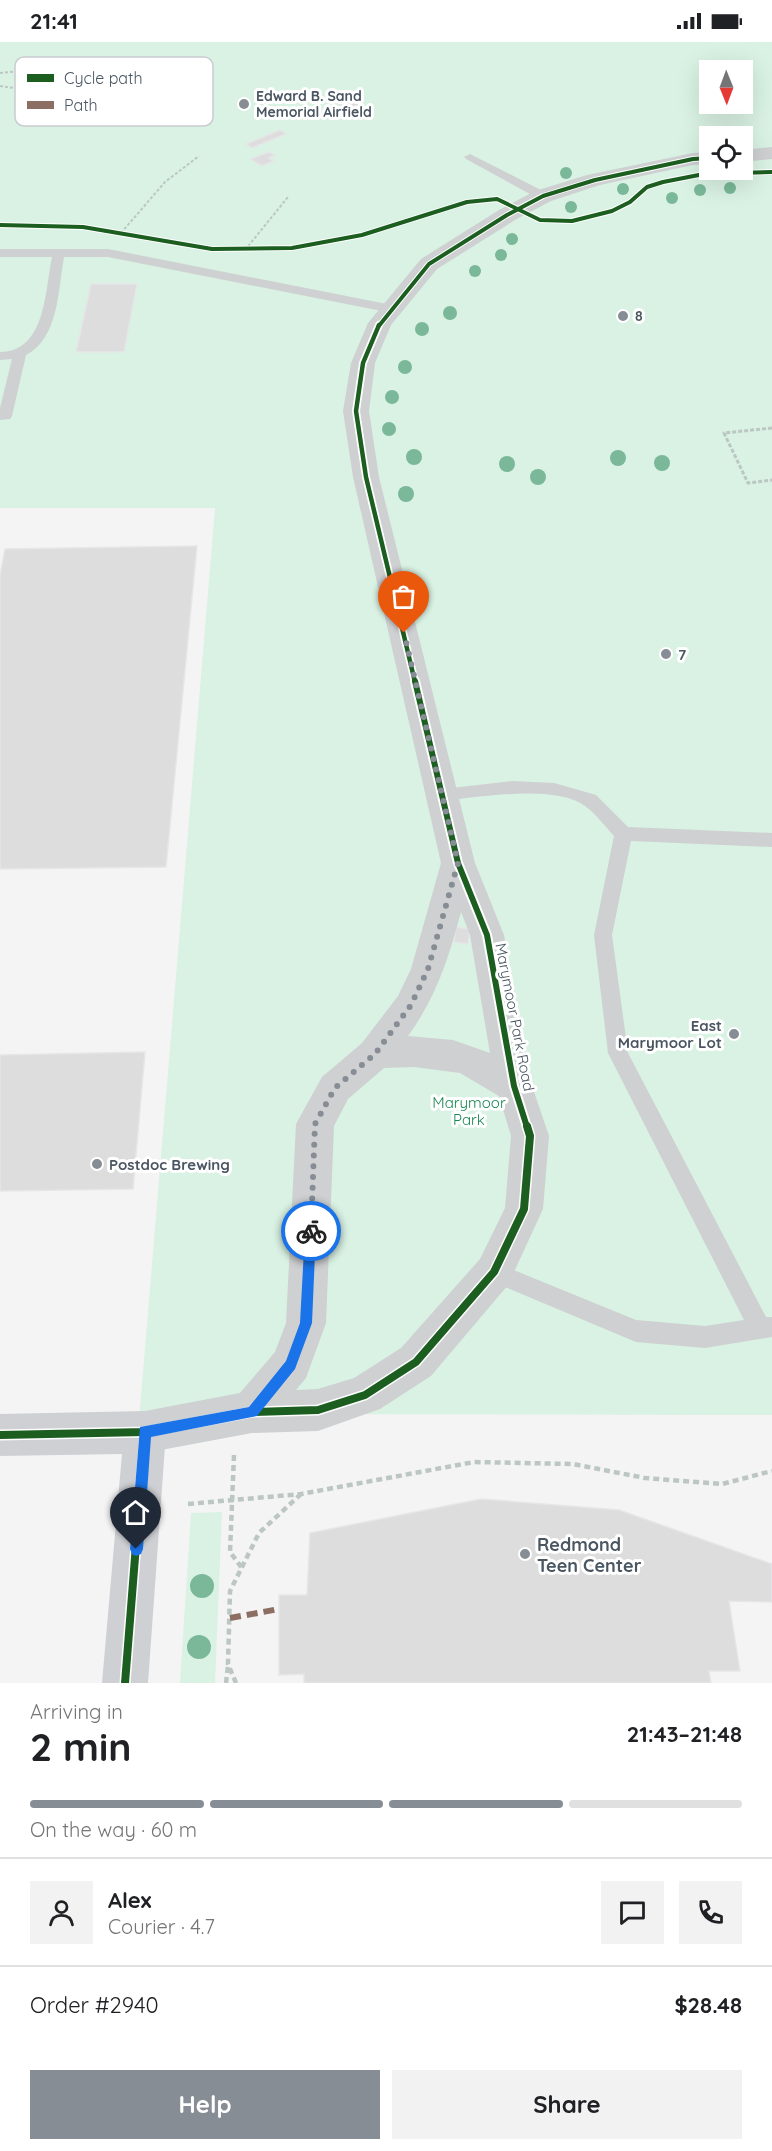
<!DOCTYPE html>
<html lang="en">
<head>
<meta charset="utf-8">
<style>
  body { margin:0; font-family:Quicksand,sans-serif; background:#f2f2f2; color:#202124; height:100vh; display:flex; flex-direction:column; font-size:22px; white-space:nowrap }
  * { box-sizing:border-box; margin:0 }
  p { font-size:20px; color:#757577 }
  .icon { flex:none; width:33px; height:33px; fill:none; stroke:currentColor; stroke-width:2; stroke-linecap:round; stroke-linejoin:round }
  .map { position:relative; height:1641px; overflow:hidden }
  .side { display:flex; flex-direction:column; background:#fff; flex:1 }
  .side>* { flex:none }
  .needle { width:39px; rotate:179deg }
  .buttons { position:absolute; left:699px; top:18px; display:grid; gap:12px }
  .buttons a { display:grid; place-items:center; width:54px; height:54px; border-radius:0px; background:#fff; box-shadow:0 6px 24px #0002; font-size:30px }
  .pin { position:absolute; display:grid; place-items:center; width:51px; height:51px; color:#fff; margin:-62px -26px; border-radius:50% 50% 50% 0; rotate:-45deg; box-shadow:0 0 6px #0007 }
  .pin .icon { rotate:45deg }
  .courier { position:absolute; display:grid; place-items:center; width:60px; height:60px; margin:-30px; border:4px solid #1a73e8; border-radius:50%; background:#fff; color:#222; box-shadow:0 2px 8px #0007 }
  .head em { font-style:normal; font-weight:700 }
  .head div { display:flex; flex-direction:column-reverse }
  .head { display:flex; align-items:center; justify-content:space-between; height:102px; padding:0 30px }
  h1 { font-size:39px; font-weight:700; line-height:45px }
  .bar { display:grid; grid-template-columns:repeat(4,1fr); gap:9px 6px; align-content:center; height:72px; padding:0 30px }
  .bar i { height:8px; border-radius:4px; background:#e0e0e0 }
  .bar .current { background:#868d94 }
  .bar p { grid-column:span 4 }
  .line { display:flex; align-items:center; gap:15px; padding:0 30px; border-top:2px solid #e0e0e0 }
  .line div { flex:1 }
  .round { display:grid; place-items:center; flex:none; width:63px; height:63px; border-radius:0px; background:#f2f2f2 }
  .primary-button { display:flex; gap:12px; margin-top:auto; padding:12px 30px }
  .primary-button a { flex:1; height:69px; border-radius:0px; background:#868d94; color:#fff; font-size:24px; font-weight:700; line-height:69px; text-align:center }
  .primary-button a+a { background:#f2f2f2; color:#202124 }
  .status { display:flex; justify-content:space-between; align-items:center; height:42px; padding:0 30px; background:#fff; direction:ltr }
  .status svg { height:16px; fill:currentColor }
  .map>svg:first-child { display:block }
  .green { fill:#d9f2e3; fill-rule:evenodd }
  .building { fill:#ddddde; stroke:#e5e6e7; stroke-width:1.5 }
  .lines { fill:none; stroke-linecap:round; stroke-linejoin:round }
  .path-far2 { stroke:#bcc7c4; stroke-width:2; stroke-dasharray:3 2; stroke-linecap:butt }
  .path-far1 { stroke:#bcc7c4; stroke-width:3; stroke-dasharray:4 2; stroke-linecap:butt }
  .path { stroke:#bcc7c4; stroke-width:4.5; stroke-dasharray:6 4; stroke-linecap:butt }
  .lane { fill:#ced0d2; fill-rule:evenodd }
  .street { fill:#ced0d2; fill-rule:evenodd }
  .secondary { fill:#ced0d4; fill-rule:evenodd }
  .quiet { stroke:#8d6e63; stroke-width:6; stroke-dasharray:11 6; stroke-linecap:butt }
  .cycleway-far3-casing { stroke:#fff; stroke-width:6 }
  .cycleway-far2-casing { stroke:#fff; stroke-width:8 }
  .cycleway-far1-casing { stroke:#fff; stroke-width:10 }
  .cycleway-casing { stroke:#fff; stroke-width:11 }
  .cycleway-far3 { stroke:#1b5e20; stroke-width:4 }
  .cycleway-far2 { stroke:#1b5e20; stroke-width:4.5 }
  .cycleway-far1 { stroke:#1b5e20; stroke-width:6 }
  .cycleway { stroke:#1b5e20; stroke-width:8 }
  .tree { fill:#7ab899 }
  .route { fill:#1a73e8 }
  .done { stroke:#868d94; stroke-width:6; stroke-dasharray:0 10.8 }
  .poi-dot { fill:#868d94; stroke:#fff; stroke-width:2 }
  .labels { text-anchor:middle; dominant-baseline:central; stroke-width:6; stroke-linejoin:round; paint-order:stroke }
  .far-poi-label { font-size:14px; font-weight:bold; fill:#4a5661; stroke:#fff; text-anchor:start }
  .poi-label { font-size:15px; font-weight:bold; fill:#4a5661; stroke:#fff; text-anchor:start }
  .street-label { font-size:15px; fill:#4a5661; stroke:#fff }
  .park-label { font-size:15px; fill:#17864f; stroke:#fff }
  .near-poi-label { font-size:18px; font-weight:bold; fill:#4a5661; stroke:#fff; text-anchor:start }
  .key { fill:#fff; stroke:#c9ccd0; stroke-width:1.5 }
  .key-label { font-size:16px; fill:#4a5661 }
</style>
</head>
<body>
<div class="status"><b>21:41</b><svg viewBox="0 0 49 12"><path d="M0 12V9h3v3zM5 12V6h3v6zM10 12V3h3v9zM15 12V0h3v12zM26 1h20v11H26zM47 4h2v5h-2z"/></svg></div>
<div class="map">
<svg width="772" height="1641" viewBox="0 0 772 1641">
  <rect width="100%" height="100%" fill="#f4f4f4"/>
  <g class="green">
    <path d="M0,0H772V1373L266,1372L139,1378L215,466H0ZM710,28H742V62H710ZM710,94H742V128H710Z"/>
    <polygon points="222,1470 215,1641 180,1641 191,1471"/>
  </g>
  <g class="building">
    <polygon points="343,53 361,62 348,67 331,58"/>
    <polygon points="280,88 286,92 252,106 246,102"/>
    <polygon points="269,110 275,113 269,116 274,119 262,124 250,117"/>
    <polygon points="91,242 137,242 124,310 76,310"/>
    <polygon points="197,504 166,825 0,827 0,533 5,507"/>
    <polygon points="456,885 470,887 468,902 454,900"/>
    <polygon points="145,1010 133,1147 0,1149 0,1013"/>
    <polygon points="481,1457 619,1468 772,1522 772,1560 729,1559 740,1629 709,1629 711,1641 304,1641 304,1632 279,1633 279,1553 307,1553 310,1491"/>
  </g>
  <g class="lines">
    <g class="path-far2">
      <polyline points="0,31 40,27"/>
      <polyline points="0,44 160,67"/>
      <polyline points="121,191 165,140 199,114"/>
      <polyline points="245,208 288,155"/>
    </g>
    <polyline class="path-far1" points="772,386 724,391 748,441 772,438"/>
    <g class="path">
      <polyline points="234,1413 230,1510 242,1526"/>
      <polyline points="188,1462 301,1452 474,1420 573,1422 645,1436 722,1442 772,1429"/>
      <polyline points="226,1641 228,1624"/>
      <polyline points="236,1641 228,1622 230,1549 259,1491 301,1452"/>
    </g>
    <g class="lane">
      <polygon points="470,112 547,151 549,154 547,157 539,157 466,117 464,115"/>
      <path d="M0,207H108L392,263L398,267L392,271L108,215H64C58,247 59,296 26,313L12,374L10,377L0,378V366L12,317L0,318V310C46,310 45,248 52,215H0Z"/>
      <path d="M513,739L554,741L596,753L628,785L772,791V805L631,799L612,893L628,1011L766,1275H772V1295L705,1306L636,1300L486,1237L483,1230L486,1223L494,1220L636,1278L705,1284L744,1278L608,1011L594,893L614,794C605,784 595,771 585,764C556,742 478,755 443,759L437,758L434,753L437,748L443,747Z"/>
    </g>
    <g class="street">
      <polygon points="772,105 772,117 742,120 742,108"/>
      <path d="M710,110V122L693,123L600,143L551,159L515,178L437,227L391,283L375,321L369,369L379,435L475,821L504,893L532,1044L549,1094L543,1167L508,1243L431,1334L380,1367L318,1389L252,1391L145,1411L130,1405L124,1390L130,1375L145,1369L240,1351L275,1310L286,1281L296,1082L322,1035L362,1001L398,954L411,927L441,821L353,435L343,369L351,321L368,281L421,217L499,168L535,149L587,133L693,111ZM461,870L470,893L490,1011L453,998L408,994C436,956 449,915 461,870ZM414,1025L460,1031L499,1054L511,1094L505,1166L480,1217L401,1306L354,1336L318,1347L296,1348L306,1336L326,1281L334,1084L348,1057L384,1026Z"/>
    </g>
    <polygon class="secondary" points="145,1369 160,1375 166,1390 148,1641 102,1641 122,1412 0,1414 0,1372"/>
    <polyline class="quiet" points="230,1576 279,1567"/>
    <defs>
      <g id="cycleway-far3">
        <polyline points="0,183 83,185 212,207 292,206 362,193 467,160 497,157 540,178 572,179 612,169 630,160 647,145 663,140 704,132 772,130"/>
        <polyline points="378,285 429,222 507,173 543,154 595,138 693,117 710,116"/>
      </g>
      <polyline id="cycleway-far2" points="379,283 363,321 356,369 366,435 415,640"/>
      <polyline id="cycleway-far1" points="415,639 458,821 487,893 514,1044 527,1085"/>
      <g id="cycleway">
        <polyline points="0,1393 145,1390 252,1370 318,1368 365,1353 416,1320 494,1230 524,1167 530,1094 527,1084"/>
        <polyline points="125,1641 145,1390"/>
      </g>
    </defs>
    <use href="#cycleway-far3" class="cycleway-far3-casing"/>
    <use href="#cycleway-far2" class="cycleway-far2-casing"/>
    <use href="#cycleway-far1" class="cycleway-far1-casing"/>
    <use href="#cycleway" class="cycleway-casing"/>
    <use href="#cycleway-far3" class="cycleway-far3"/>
    <use href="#cycleway-far2" class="cycleway-far2"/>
    <use href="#cycleway-far1" class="cycleway-far1"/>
    <use href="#cycleway" class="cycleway"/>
  </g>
  <g class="tree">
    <circle cx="566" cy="131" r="6"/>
    <circle cx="730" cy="146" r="6"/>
    <circle cx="623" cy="147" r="6"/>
    <circle cx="700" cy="148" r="6"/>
    <circle cx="672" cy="156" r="6"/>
    <circle cx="571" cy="165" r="6"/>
    <circle cx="512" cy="197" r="6"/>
    <circle cx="501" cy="213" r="6"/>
    <circle cx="475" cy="229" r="6"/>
    <circle cx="450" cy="271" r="7"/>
    <circle cx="422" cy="287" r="7"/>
    <circle cx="405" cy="325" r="7"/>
    <circle cx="392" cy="355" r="7"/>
    <circle cx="389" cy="387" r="7"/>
    <circle cx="414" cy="415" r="8"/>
    <circle cx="618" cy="416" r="8"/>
    <circle cx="662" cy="421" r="8"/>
    <circle cx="507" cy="422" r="8"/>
    <circle cx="538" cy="435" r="8"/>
    <circle cx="406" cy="452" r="8"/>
    <circle cx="202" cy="1544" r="12"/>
    <circle cx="199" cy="1605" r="12"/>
  </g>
  <polygon class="route" points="311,1184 316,1189 312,1281 295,1327 257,1374 151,1395 143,1507 141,1512 136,1514 132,1512 130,1507 140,1385 249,1365 286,1319 300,1281 305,1189"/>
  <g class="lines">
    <polyline class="done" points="311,1189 315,1082 335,1046 375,1012 411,963 428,927 458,821 404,591"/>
  </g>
  <g class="poi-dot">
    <circle cx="244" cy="62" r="6"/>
    <circle cx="623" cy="274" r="6"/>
    <circle cx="666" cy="612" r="6"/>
    <circle cx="734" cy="992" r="6"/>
    <circle cx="97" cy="1122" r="6"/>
    <circle cx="525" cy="1512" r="6"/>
  </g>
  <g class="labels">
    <g class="far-poi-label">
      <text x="256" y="54">Edward B. Sand<tspan x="256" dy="16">Memorial Airfield</tspan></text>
      <text x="635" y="274">8</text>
    </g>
    <g class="poi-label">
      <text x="678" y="612">7</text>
      <text x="722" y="983" text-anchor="end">East<tspan x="722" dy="17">Marymoor Lot</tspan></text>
      <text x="109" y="1122">Postdoc Brewing</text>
    </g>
    <g class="street-label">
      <text transform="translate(515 975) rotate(79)">Marymoor Park Road</text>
    </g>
    <g class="park-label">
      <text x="469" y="1060">Marymoor<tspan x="469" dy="17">Park</tspan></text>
    </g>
    <g class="near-poi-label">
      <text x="537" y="1502">Redmond<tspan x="537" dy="21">Teen Center</tspan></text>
    </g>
  </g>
  <rect x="15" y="15" width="198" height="69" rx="9" class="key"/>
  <rect x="27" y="32" width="27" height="8" fill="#1b5e20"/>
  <rect x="27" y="59" width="27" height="8" fill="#8d6e63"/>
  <g class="key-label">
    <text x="64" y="42">Cycle path</text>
    <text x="64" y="69">Path</text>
  </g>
</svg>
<div class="buttons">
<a><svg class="needle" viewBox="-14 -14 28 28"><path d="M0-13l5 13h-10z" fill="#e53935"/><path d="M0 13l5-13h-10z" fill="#757577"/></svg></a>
<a><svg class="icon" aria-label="locate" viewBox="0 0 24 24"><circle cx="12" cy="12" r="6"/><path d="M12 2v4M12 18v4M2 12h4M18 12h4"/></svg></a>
</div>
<div class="pin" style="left:404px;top:591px;background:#ea580c"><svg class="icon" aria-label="bag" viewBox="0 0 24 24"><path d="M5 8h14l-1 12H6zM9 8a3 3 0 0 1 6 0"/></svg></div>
<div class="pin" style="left:136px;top:1507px;background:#1f2937"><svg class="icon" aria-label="home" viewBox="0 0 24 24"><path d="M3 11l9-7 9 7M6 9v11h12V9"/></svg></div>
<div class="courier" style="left:311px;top:1189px"><svg class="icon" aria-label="bike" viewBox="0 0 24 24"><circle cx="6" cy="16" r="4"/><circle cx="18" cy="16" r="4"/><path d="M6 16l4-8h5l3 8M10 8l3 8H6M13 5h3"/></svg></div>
</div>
<section class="side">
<div class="head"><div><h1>2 min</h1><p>Arriving in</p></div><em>21:43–21:48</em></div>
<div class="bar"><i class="current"></i><i class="current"></i><i class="current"></i><i></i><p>On the way · 60 m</p></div>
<div class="line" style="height:108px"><a class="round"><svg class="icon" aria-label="person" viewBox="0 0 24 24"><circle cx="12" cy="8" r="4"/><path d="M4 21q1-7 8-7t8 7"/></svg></a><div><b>Alex</b><p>Courier · 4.7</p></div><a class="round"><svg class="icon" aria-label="chat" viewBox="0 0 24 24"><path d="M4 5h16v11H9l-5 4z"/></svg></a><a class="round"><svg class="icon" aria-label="phone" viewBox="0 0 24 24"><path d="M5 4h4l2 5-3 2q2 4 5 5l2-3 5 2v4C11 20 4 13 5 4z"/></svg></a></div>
<div class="line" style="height:78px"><div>Order #2940</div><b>$28.48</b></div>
<div class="primary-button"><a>Help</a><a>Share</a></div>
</section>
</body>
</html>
